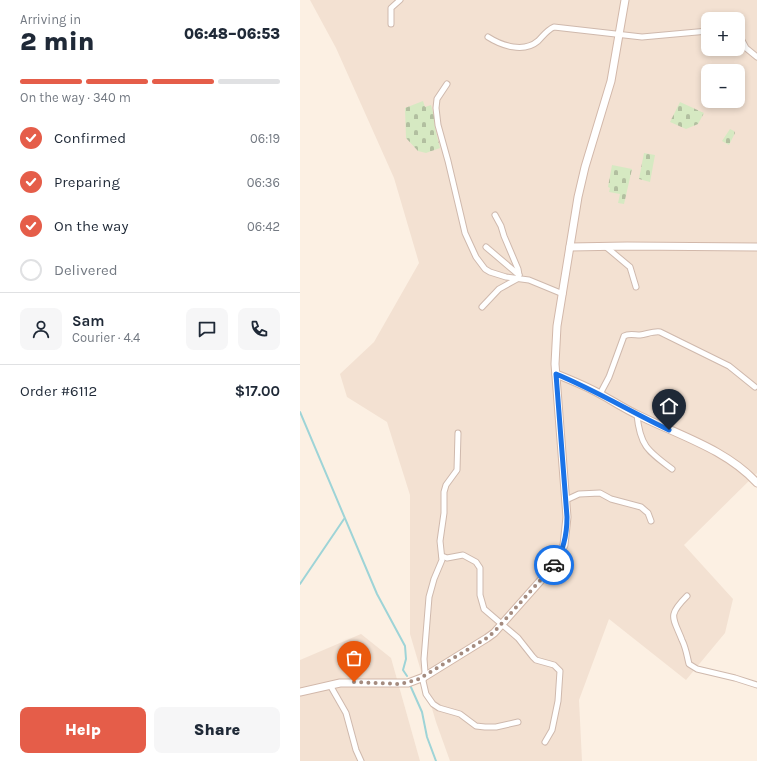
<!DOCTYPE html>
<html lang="en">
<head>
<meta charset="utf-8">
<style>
  body { margin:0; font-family:Karla,sans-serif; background:#f6f6f7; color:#1f2937; height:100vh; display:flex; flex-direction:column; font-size:15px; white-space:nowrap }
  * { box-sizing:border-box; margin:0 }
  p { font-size:13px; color:#747a83 }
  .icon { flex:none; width:22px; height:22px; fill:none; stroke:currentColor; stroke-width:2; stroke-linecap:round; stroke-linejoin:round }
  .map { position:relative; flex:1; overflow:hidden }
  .details { display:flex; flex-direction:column; background:#fff; width:300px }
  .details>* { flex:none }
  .buttons { position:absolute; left:401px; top:12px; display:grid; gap:8px }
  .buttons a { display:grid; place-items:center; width:44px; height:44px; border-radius:8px; background:#fff; box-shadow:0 2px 6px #0003; font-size:20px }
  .pin { position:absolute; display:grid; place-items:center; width:34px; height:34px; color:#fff; margin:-41px -17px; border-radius:50% 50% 50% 0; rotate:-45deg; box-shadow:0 0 4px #0007 }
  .pin .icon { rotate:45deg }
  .courier { position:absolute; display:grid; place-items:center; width:40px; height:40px; margin:-20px; border:3px solid #1a73e8; border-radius:50%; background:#fff; color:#222; box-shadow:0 1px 5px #0007 }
  .head em { font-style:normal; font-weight:800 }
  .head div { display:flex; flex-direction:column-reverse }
  .head { display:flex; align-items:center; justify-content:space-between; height:68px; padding:0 20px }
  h1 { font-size:26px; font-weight:800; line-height:30px }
  .bar { display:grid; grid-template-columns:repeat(4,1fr); gap:6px 4px; align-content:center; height:48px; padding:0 20px }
  .bar i { height:5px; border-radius:3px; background:#e0e1e3 }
  .bar .selected { background:#e55d49 }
  .bar p { grid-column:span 4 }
  .line { display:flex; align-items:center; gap:10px; padding:0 20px; border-top:1px solid #e0e1e3 }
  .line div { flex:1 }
  .round { display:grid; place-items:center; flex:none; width:42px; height:42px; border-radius:8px; background:#f6f6f7 }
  ol { padding:0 20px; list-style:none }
  li { display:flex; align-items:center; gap:12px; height:44px }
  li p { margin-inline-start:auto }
  li .icon { padding:4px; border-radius:50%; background:#e55d49; color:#fff; stroke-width:4 }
  li:last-child { color:#747a83 }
  li i { width:22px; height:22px; border:2px solid #e0e1e3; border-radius:50% }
  .cta { display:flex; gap:8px; margin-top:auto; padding:8px 20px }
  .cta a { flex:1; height:46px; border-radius:8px; background:#e55d49; color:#fff; font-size:16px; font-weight:800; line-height:46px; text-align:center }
  .cta a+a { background:#f6f6f7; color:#1f2937 }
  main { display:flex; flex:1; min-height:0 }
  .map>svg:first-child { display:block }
  .residential { fill:#f3e1d2; fill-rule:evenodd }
  .cemetery { fill:url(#cemetery-stones) }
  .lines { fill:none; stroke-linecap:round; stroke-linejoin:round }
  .stream { stroke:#9ed4d7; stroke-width:2 }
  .street-casing { stroke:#cfb9ad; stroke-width:7 }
  .secondary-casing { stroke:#d2b8aa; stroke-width:9 }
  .street { stroke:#fff; stroke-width:5 }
  .secondary { stroke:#fff; stroke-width:7 }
  .done { stroke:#a48b7f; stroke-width:4; stroke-dasharray:0 7.2 }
  .route { stroke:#1a73e8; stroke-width:5 }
</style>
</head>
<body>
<main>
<section class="details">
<div class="head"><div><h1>2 min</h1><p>Arriving in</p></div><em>06:48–06:53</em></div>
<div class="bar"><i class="selected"></i><i class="selected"></i><i class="selected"></i><i></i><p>On the way · 340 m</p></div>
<ol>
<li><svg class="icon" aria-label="check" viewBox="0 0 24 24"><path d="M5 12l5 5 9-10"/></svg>Confirmed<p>06:19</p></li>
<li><svg class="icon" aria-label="check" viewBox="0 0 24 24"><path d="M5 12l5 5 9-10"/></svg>Preparing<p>06:36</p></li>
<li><svg class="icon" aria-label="check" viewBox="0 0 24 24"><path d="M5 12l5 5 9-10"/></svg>On the way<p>06:42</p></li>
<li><i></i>Delivered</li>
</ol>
<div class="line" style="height:72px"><a class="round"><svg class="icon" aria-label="person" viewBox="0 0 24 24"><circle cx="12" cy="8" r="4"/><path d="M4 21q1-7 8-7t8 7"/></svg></a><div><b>Sam</b><p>Courier · 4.4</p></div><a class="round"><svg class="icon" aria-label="chat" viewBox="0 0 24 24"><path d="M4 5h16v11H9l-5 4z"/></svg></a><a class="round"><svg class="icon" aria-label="phone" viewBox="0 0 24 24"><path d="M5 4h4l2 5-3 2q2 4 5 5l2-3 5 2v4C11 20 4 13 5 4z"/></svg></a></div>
<div class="line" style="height:52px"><div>Order #6112</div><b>$17.00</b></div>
<div class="cta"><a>Help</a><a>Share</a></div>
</section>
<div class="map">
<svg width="457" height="761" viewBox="0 0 457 761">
  <defs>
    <pattern id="cemetery-stones" width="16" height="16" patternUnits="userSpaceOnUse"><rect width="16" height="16" fill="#d6e9c2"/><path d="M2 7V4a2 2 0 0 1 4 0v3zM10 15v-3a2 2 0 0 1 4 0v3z" fill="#b2bfa0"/></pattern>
  </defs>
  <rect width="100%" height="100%" fill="#fcf0e3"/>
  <g class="residential">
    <path d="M10,0H457V473L384,545L433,599L425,633L386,680L309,619L279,700L282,761H150L136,722L110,634V495L87,422L47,397L40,374L74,342L119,263L94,178L36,48ZM408,19H438V49H408ZM408,71H438V101H408Z"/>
    <polygon points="61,634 91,658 120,761 0,761 0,660"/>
  </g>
  <g class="cemetery">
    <polygon points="123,101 125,107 131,105 134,116 135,128 140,148 126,153 118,151 106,138 105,108"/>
    <polygon points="380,102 404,113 398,124 386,129 370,122"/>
    <polygon points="430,129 434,131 435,133 429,145 422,141"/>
    <polygon points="344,153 355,155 350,182 339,179"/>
    <polygon points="312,165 332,169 324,204 318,203 320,194 309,192 310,188 308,187"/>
  </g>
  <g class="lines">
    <g class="stream">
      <polyline points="0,412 77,594 105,646 106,659 103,670 107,676"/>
      <polyline points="0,584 44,519"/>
      <polyline points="110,685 122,712 127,737 136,761"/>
    </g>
    <defs>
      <g id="street">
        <polyline points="91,24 91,8 100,0"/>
        <polyline points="438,33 446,48 457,57"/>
        <path d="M188,37C202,46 224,53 238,41C243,36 247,30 254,27L342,37L408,31"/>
        <polyline points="147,84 137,99 136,108 138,125 148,161 165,233 176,257 185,269 190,272 206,277 229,280 263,294"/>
        <polyline points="195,215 201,226 204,236 218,269 219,275"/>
        <polyline points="305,246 330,267 336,287"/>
        <polyline points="186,247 219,275"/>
        <polyline points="182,307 199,289 217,279"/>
        <path d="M300,394L309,377L324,336C329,333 335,335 340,335C347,334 354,331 360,332L429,366L455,387"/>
        <path d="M337,415C340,446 348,451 372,469"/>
        <polyline points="158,433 157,470 146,485 144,492 144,513 140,541 142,560 134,579 129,597 124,659 125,672 123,681 126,694 133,704 139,708 160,714 176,726 185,727 196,727 218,722"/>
        <polyline points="266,500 279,494 300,493 311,499 341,507 348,513 351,521"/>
        <polyline points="142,556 147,558 163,555 176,562 180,568 180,595 184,609 218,638 233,657 236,660 254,665 260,671 258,701 252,730 245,742"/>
        <path d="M387,596C367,616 373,617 382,640C386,648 387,656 389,664L397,669L435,678L457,685"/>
        <polyline points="30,685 46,713 56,750 61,761"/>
      </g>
      <g id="secondary">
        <polyline points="270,247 327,246 457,247"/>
        <path d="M256,374C271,380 286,386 300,394C313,401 325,409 338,415C378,435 426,449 457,483"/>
        <polyline points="0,692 40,683 108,683 124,677 187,638 194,633 250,570 257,560 264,545 267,517 255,364 257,326 278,197 285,167 311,81 325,0"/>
      </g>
    </defs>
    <use href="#street" class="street-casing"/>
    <use href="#secondary" class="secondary-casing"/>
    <use href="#street" class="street"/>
    <use href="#secondary" class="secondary"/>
  </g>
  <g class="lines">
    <polyline class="done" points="54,682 100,684 117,680 187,638 194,632 254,565"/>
    <path class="route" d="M254,565C264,550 267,534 267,517L256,374C295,390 331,412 369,430"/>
  </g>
</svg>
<div class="buttons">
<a>+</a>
<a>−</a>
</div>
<div class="pin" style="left:54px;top:682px;background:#ea580c"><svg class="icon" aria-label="bag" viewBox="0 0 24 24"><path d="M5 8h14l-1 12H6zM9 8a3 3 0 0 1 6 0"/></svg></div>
<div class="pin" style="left:369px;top:430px;background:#1f2937"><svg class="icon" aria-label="home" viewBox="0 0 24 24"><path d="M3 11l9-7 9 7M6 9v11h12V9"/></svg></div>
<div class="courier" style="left:254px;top:565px"><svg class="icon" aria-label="car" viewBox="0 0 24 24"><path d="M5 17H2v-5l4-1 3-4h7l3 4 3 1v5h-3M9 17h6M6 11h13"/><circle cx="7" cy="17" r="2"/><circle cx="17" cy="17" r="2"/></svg></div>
</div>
</main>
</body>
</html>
